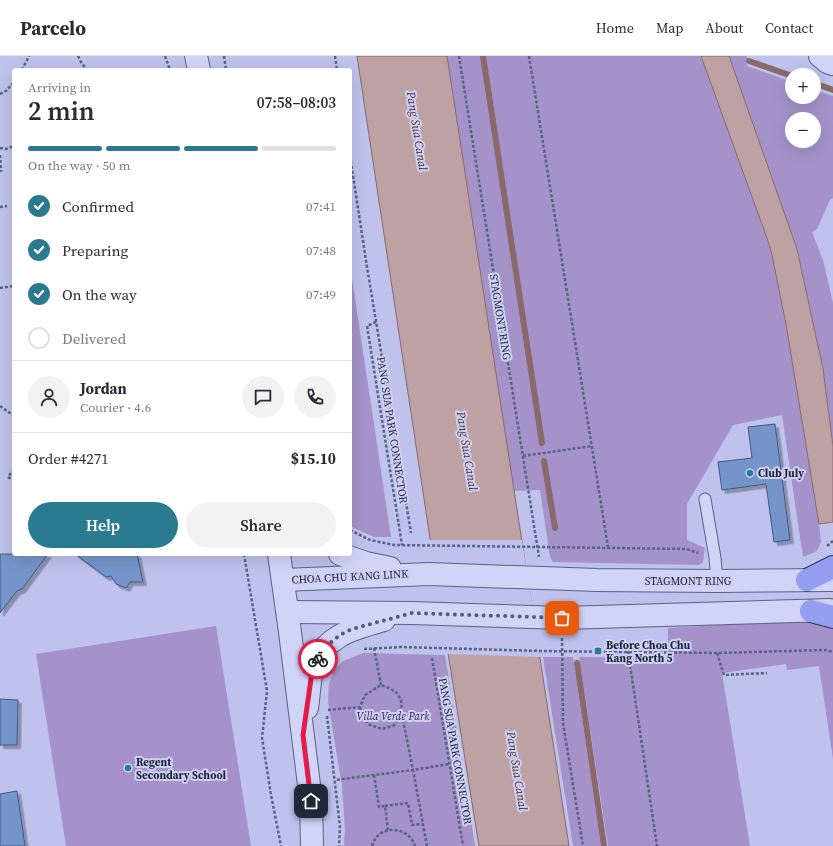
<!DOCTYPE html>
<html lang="en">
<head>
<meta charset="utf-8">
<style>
  body { margin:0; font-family:"Source Serif 4",serif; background:#f2f2f3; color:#2b2b33; height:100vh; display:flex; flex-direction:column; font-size:15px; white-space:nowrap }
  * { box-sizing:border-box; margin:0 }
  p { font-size:13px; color:#7c7c81 }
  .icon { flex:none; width:22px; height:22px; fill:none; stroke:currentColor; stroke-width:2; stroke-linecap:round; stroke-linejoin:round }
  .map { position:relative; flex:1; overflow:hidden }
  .sheet { position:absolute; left:12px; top:12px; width:340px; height:488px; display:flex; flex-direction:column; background:#fff; border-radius:4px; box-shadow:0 4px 16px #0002 }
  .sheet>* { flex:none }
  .controls { position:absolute; left:785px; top:12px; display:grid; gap:8px }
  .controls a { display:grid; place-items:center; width:36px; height:36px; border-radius:50%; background:#fff; box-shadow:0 4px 16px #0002; font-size:20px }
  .pin { position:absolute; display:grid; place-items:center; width:34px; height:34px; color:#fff; margin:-17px; border-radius:8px; box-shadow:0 2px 6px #0006 }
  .courier { position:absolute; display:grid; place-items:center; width:40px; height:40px; margin:-20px; border:3px solid #e11d48; border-radius:50%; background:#fff; color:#222; box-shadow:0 1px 5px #0007 }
  .head em { font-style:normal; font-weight:600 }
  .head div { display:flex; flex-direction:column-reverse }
  .head { display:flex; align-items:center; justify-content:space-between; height:68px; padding:0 16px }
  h1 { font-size:26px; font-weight:600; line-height:30px }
  .bar { display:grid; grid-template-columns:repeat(4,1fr); gap:6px 4px; align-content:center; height:48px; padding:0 16px }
  .bar i { height:5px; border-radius:3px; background:#e1e1e2 }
  .bar .current { background:#2a7b90 }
  .bar p { grid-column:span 4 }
  .line { display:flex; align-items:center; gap:10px; padding:0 16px; border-top:1px solid #e1e1e2 }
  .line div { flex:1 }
  .round { display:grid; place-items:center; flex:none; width:42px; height:42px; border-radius:21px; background:#f2f2f3 }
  ol { padding:0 16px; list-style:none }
  li { display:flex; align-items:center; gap:12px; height:44px }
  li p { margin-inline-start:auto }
  li .icon { padding:4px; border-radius:50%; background:#2a7b90; color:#fff; stroke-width:4 }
  li:last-child { color:#7c7c81 }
  li i { width:22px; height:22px; border:2px solid #e1e1e2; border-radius:50% }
  .primary-button { display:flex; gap:8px; margin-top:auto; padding:8px 16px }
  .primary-button a { flex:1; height:46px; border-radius:24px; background:#2a7b90; color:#fff; font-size:16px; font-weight:600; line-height:46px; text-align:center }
  .primary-button a+a { background:#f2f2f3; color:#2b2b33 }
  header { display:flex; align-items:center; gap:24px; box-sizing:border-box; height:56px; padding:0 20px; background:#fff; border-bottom:1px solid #e1e1e2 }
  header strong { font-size:19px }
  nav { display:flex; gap:22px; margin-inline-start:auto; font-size:14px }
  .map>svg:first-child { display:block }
  .green { fill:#a492c9; fill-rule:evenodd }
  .water { fill:#bda1a3; stroke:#8a696a }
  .pier { fill:#bec2ec }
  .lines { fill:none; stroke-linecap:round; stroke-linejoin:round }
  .stream { stroke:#8a696a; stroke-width:6 }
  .building { fill:#7494c9; stroke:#3e5981; filter:url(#shadow) }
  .service-casing { stroke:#576383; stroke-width:13 }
  .minor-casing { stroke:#576383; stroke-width:24 }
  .tertiary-casing { stroke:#576383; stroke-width:24 }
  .primary-casing { stroke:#2c3850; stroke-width:24 }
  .path { stroke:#576383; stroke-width:2.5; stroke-dasharray:3 2; stroke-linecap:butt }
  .service { stroke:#d0d4f7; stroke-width:11 }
  .minor { stroke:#d0d4f7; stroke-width:22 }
  .tertiary { stroke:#d0d4f7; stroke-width:22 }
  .primary { stroke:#959fef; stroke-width:22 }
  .done { stroke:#555b74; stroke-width:4; stroke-dasharray:0 7.2 }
  .route { stroke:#e11d48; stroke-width:5 }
  .poi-dot { fill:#2a7b90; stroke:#cdd0f4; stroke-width:1.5 }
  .labels { text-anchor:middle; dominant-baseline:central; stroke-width:4; stroke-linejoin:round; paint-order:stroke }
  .street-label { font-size:11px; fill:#1c2333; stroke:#cdd0f4 }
  .poi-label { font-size:11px; font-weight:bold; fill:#1c2333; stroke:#cdd0f4; text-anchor:start }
  .park-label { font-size:11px; font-style:italic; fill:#37234f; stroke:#cdd0f4 }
  .water-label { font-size:12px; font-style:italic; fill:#52312b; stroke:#cdd0f4 }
</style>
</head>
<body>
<header>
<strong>Parcelo</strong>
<nav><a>Home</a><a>Map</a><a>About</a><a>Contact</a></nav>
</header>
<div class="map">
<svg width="833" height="790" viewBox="0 0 833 790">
  <defs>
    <filter id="shadow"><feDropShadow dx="3.5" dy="3.5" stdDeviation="0" flood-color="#0004"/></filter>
  </defs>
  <rect width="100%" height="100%" fill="#bec2ec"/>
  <g class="green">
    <polygon points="447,0 701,0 766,179 772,199 786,268 819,468 821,486 817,495 803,501 782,359 733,369 687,448 687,484 705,492 703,506 699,509 553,506 550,501 540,434 513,435"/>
    <path d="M729,0H747V10L792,26V41H814V34L833,40V142L830,144L817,173L812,176L823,204L833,247V390L823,313L797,193ZM792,63H814V85H792Z"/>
    <polygon points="350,216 351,216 391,481 374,481 350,470"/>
    <polygon points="808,564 833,570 833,703 819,610 787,614 786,608 722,617 750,790 608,790 579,601 668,602 668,572"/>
    <polygon points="216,570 251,790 66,790 36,598"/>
    <polygon points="363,597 445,599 475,790 344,790 345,773 342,730 328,646 329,627 334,615 343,605"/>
    <polygon points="543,601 573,601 601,790 573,790"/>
  </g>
  <g class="water">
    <polygon points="357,0 447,0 569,790 479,790 438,535"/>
    <polygon points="701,0 729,0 797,193 823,313 833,390 833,466 819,468 786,268 772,199 768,185"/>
  </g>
  <polygon class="pier" points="428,484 522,484 541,601 446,598"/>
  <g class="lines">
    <g class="stream">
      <polyline points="483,0 542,387"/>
      <polyline points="749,5 792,20"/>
      <polyline points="814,27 833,34"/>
      <polyline points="544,405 555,472"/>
      <polyline points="577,607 604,790"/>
    </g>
  </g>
  <g class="building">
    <polygon points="775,368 790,484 774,486 766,428 722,434 718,406 752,402 748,371"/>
    <polygon points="0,498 48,498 22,533 17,535 0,557"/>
    <polygon points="75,498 137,498 143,526 130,526 126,532 116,528 111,520 106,521"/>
    <polygon points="0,643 18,644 17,689 0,689"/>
    <polygon points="17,735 25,790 0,790 0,738"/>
  </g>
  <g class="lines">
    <defs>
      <polyline id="service" points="705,443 715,502 717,525"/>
      <polyline id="minor" points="820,0 827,6 833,8"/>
      <g id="tertiary">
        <polyline points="196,0 199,14"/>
        <polyline points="279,498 290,576 311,745 312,790"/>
        <polyline points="340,498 366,507 390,512"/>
        <polyline points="283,524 429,518 597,524 717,525 833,524"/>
        <polyline points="288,556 412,557 562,562 830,554"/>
        <path d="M307,652C309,640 309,627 312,615C323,580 352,573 384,564"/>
      </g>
      <g id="primary">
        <polyline points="807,524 833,511"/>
        <polyline points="811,555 833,561"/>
      </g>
    </defs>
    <use href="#service" class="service-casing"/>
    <use href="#minor" class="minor-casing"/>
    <use href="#tertiary" class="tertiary-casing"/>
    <use href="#primary" class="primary-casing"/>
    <g class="path">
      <polyline points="78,0 82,8 88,14"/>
      <polyline points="165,0 170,14"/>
      <polyline points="224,0 226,14"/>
      <polyline points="335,0 337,14"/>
      <polyline points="459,0 539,501"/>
      <polyline points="529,0 608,491"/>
      <polyline points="22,14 29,0"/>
      <polyline points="0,38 6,35 14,26"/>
      <polyline points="0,92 6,93 14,90"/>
      <polyline points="0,99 1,116"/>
      <polyline points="350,100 367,211 411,477"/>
      <polyline points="0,151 7,150"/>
      <polyline points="0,232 14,230"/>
      <polyline points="376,266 367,270 402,489"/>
      <polyline points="0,350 14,360"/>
      <polyline points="523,400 592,390"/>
      <polyline points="14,413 8,421 14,425"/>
      <polyline points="350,474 370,484 394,489 687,493 698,497"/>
      <polyline points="827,490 833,485"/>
      <polyline points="244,498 267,635 262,682 271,739 281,790"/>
      <polyline points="562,582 563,667 583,790"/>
      <polyline points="374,592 381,629"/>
      <polyline points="364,593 401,591 542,595 717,597 826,594 833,596"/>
      <polyline points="628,595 657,790"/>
      <polyline points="717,597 724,619 767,617"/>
      <polyline points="432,602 463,790"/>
      <polyline points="360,651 362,661 370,669 382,673 393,670 402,659"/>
      <polyline points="328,654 360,651 365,639 381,629 389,632 397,637 401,644 402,659 413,714 335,724"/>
      <polyline points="327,660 340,771 339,790"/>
      <polyline points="374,719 379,751 385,750 388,774"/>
      <polyline points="385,750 408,747 412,769 423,768"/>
      <path d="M372,790C378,768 408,769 415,790"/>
      <polyline points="427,790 413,714 449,708"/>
    </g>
    <use href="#service" class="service"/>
    <use href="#minor" class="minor"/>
    <use href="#tertiary" class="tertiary"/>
    <use href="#primary" class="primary"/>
  </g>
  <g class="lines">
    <polyline class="done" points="318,603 329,588 340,579 352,573 412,557 562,562"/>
    <polyline class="route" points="311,745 303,679 312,616 318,603"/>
  </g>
  <g class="poi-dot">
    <circle cx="750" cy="417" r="4"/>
    <rect x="594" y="591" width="8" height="8" rx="2"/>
    <circle cx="128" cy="712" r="4"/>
  </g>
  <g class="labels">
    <g class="street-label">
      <text transform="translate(500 261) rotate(81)">STAGMONT RING</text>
      <text transform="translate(392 374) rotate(81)">PANG SUA PARK CONNECTOR</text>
      <text transform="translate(350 521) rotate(-3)">CHOA CHU KANG LINK</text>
      <text x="688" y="525">STAGMONT RING</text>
      <text transform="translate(455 695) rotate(80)">PANG SUA PARK CONNECTOR</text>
    </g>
    <g class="poi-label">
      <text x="758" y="417">Club July</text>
      <text x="606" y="589">Before Choa Chu<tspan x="606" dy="13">Kang North 5</tspan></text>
      <text x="136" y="706">Regent<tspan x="136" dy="13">Secondary School</tspan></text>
    </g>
    <g class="park-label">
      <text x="393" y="660">Villa Verde Park</text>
    </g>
    <g class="water-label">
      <text transform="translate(417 75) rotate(81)">Pang Sua Canal</text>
      <text transform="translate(467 395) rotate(81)">Pang Sua Canal</text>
      <text transform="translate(517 715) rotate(81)">Pang Sua Canal</text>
    </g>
  </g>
</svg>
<div class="controls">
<a>+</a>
<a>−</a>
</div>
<div class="pin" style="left:562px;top:562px;background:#ea580c"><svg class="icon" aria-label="bag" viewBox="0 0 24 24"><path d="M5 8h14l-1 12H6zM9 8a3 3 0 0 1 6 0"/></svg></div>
<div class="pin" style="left:311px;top:745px;background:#1f2937"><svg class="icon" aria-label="home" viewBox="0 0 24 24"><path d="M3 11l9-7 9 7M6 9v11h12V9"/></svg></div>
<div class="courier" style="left:318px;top:603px"><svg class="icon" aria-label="bike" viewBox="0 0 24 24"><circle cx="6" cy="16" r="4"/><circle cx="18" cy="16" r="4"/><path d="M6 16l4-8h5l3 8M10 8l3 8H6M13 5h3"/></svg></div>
<section class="sheet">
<div class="head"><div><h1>2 min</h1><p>Arriving in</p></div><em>07:58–08:03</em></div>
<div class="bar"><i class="current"></i><i class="current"></i><i class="current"></i><i></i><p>On the way · 50 m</p></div>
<ol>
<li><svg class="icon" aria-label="check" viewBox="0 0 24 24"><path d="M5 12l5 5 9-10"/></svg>Confirmed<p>07:41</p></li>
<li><svg class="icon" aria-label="check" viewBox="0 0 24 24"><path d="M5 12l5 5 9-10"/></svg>Preparing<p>07:48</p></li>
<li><svg class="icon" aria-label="check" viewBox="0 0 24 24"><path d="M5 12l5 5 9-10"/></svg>On the way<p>07:49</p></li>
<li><i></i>Delivered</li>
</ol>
<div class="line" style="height:72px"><a class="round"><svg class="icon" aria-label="person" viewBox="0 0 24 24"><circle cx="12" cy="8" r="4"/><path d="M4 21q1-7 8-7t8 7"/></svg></a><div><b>Jordan</b><p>Courier · 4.6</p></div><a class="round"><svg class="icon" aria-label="chat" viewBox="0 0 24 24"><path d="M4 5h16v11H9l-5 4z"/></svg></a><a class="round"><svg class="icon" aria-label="phone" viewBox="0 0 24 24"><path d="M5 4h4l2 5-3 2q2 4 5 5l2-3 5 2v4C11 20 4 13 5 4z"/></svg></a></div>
<div class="line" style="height:52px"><div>Order #4271</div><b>$15.10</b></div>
<div class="primary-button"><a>Help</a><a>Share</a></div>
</section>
</div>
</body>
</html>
